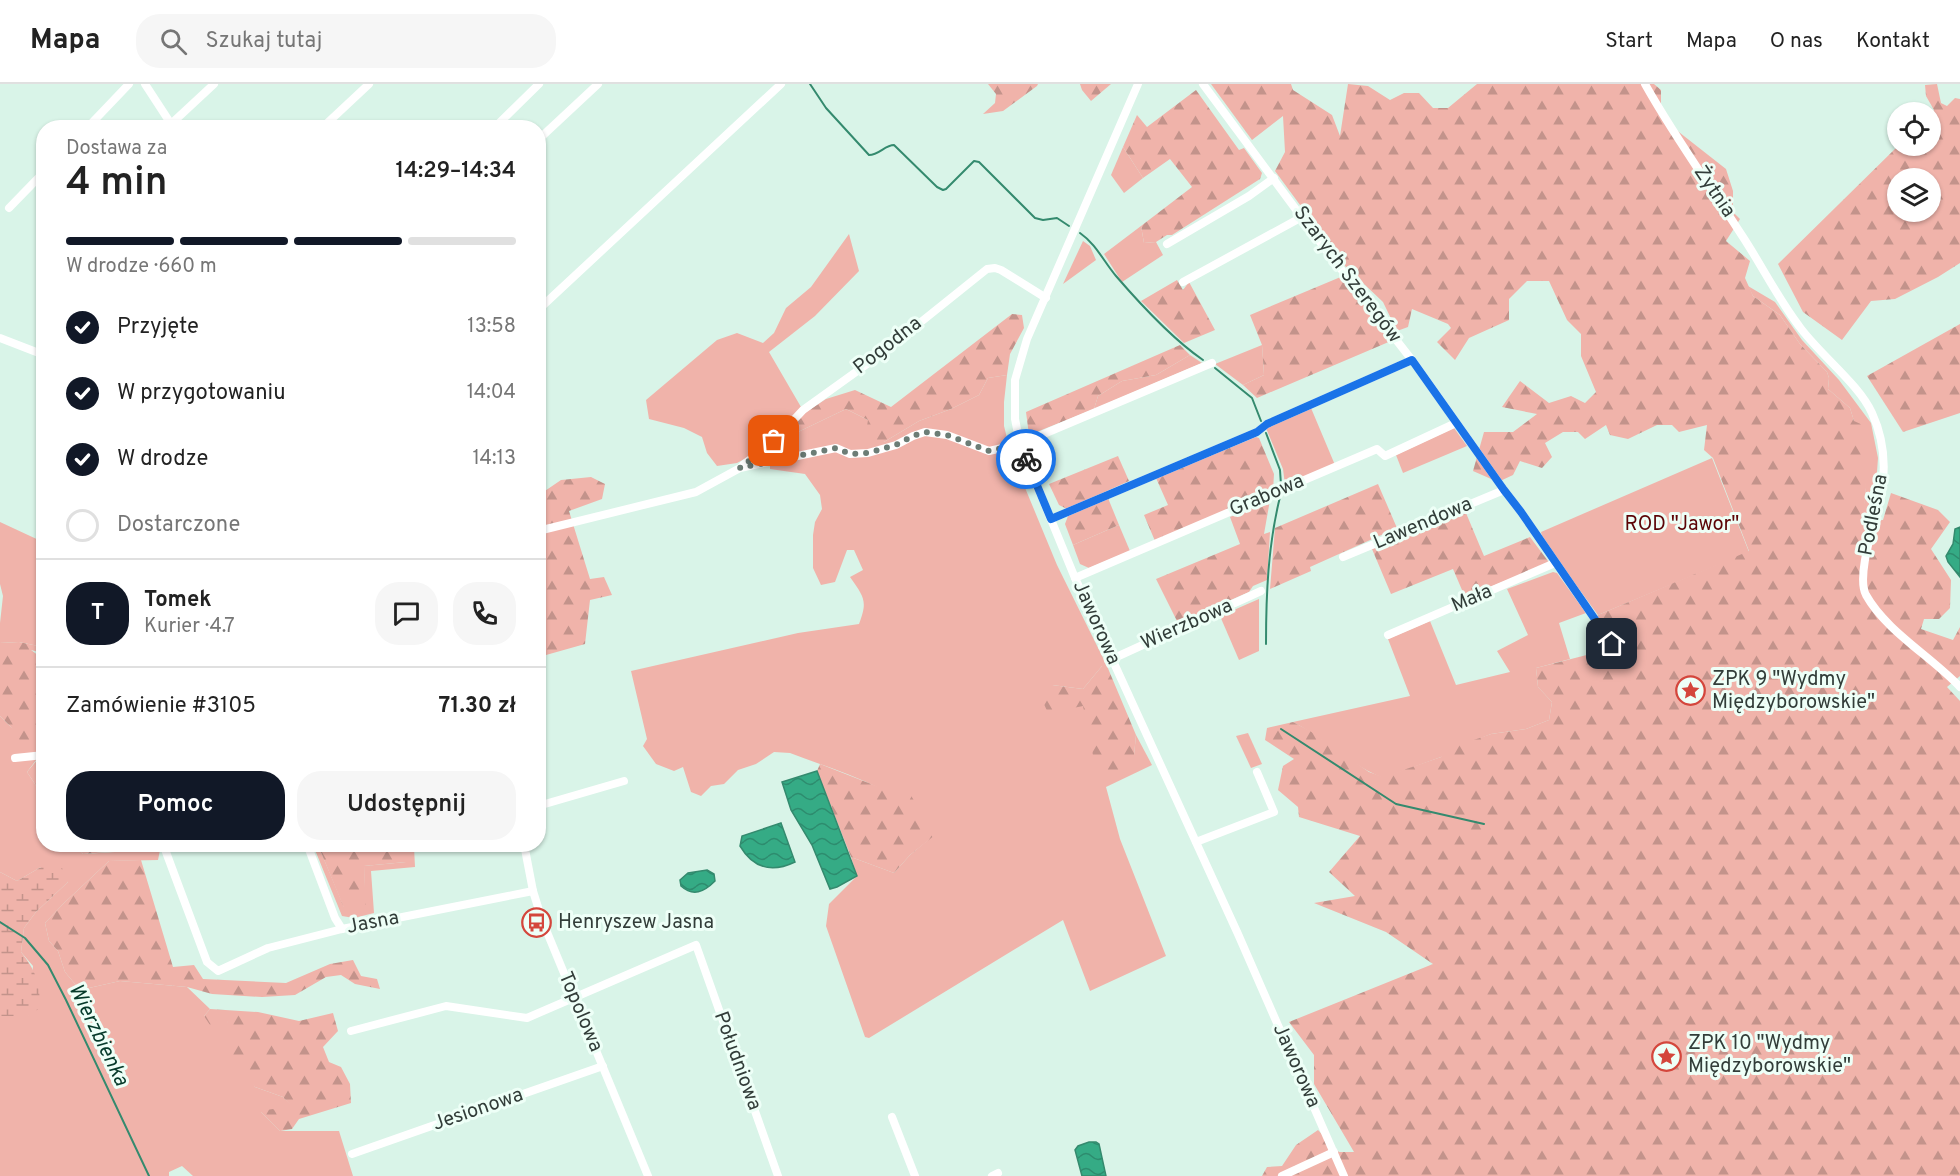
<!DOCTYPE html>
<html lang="pl">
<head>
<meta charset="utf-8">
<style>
  body { margin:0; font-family:Overpass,sans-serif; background:#f6f6f6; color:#222; height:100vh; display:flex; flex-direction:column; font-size:22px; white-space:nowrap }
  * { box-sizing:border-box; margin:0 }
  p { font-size:20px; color:#767676 }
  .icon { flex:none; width:33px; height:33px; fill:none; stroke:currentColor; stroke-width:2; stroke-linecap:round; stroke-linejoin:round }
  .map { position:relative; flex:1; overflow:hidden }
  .sheet { position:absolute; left:36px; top:36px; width:510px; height:732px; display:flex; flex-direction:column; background:#fff; border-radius:24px; box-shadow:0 2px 4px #0004 }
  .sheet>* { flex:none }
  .fabs { position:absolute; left:1887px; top:18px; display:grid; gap:12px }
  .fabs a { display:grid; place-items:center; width:54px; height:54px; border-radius:50%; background:#fff; box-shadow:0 2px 4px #0004; font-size:30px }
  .pin { position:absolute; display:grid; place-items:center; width:51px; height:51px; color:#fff; margin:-26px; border-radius:12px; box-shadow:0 3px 9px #0006 }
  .courier { position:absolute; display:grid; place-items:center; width:60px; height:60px; margin:-30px; border:4px solid #1a73e8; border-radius:50%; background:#fff; color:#222; box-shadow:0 2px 8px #0007 }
  .head em { font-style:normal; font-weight:600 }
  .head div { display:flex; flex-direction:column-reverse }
  .head { display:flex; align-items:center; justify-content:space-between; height:102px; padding:0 30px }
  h1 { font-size:39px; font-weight:600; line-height:45px }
  .bar { display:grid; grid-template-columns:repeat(4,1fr); gap:9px 6px; align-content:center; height:72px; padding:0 30px }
  .bar i { height:8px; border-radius:4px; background:#e0e0e0 }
  .bar .selected { background:#111827 }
  .bar p { grid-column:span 4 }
  .line { display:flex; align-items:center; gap:15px; padding:0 30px; border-top:2px solid #e0e0e0 }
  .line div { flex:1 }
  .round { display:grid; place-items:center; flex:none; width:63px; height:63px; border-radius:24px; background:#f6f6f6 }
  ol { padding:0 30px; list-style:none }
  li { display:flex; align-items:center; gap:18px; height:66px }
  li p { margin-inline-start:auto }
  li .icon { padding:6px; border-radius:50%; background:#111827; color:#fff; stroke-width:4 }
  li:last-child { color:#767676 }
  li i { width:33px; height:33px; border:3px solid #e0e0e0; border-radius:50% }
  .primary-button { display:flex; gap:12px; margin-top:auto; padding:12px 30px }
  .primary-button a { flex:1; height:69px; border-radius:24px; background:#111827; color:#fff; font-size:24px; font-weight:600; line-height:69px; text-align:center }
  .primary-button a+a { background:#f6f6f6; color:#222 }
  header { display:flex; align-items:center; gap:36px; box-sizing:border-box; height:84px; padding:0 30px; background:#fff; border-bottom:2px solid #e0e0e0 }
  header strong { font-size:28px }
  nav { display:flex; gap:33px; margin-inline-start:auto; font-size:21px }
  .search { width:420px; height:54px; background:#f6f6f6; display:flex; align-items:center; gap:15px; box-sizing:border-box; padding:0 21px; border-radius:24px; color:#767676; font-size:22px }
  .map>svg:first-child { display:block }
  .green { fill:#f0b3aa }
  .forest { fill:url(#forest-firs); fill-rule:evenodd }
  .wetland { fill:url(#wetland-marsh) }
  .water { fill:url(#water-waves); stroke:#348a6e; stroke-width:1.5 }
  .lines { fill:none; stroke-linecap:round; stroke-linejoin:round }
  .stream { stroke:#348a6e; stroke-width:2 }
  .minor { stroke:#fff; stroke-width:8 }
  .done { stroke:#6c7d76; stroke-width:6; stroke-dasharray:0 10.8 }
  .route { stroke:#1a73e8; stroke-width:8 }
  .labels { text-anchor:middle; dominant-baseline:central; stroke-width:6; stroke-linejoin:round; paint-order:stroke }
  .street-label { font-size:20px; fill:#323d39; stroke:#eefff7 }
  .park-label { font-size:20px; fill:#5c0406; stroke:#eefff7 }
  .poi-label { font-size:20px; fill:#323d39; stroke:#eefff7; text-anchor:start }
  .water-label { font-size:21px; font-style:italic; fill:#063a2a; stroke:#eefff7 }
</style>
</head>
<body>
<header>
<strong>Mapa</strong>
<div class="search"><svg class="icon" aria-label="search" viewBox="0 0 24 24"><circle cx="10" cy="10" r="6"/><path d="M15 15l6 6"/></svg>Szukaj tutaj</div>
<nav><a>Start</a><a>Mapa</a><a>O nas</a><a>Kontakt</a></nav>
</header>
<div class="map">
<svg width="1960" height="1092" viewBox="0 0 1960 1092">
  <defs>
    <pattern id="forest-firs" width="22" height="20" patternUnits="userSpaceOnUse" patternTransform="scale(1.5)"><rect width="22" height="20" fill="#f0b3aa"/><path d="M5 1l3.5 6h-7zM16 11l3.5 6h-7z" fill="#c3938b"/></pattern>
    <pattern id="wetland-marsh" width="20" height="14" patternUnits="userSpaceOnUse" patternTransform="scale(1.5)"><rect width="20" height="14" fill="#f0b3aa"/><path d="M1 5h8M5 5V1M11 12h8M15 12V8" fill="none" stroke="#c3938b"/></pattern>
    <pattern id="water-waves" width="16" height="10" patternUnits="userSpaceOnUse" patternTransform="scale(1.5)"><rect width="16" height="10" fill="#35ab85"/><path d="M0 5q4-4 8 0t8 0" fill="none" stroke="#2d8c6e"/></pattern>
  </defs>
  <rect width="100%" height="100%" fill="#d9f4e8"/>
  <g class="green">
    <polygon points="1123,63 1143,94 1124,109 1111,91"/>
    <polygon points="1141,142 1144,159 1156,158 1163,171 1122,198 1104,170"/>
    <path d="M849,150L859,187L815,232L769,268L801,323L792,337L798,348L846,325L868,336L884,358L919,337L951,325L979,311L988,294L1007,291L1004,318V342L1011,370L1057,481L1107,582H1102L1083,605L1052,601L1083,622L1134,671L1136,651L1152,681L1106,703L1120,755L1166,872L1090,907L1063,836L869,954L865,953L826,842L829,820L857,792L851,773L894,789L910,771L934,751C903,703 841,689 790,669L774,668L756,680L738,686L724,700L711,702L701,712L691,708L683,683L674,687L656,680L643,662L647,655L631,587L798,549L859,540C868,517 864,513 850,493L863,486L854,466H847L835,498L821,501L813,484V451L815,438L822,425L820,411L805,390L770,385V380L785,371L768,362L737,379L717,382L707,369L702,353L684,344L649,335L646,316L717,256L737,249L763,259L774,249L786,224L811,203Z"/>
    <polygon points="1083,157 1090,162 1096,176 1063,200"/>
    <polygon points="1748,202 1775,218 1802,256 1839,296 1871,339 1878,374 1876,402 1868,437 1862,437 1866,404 1854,337 1850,324 1828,305 1829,294 1827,288 1800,260 1780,231 1753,212"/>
    <polygon points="1262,261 1264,291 1243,301 1215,280"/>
    <polygon points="1190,271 1202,279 1094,325 1098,312 1122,297 1156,291"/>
    <polygon points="1311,324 1335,381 1285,401 1283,385 1266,344"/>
    <polygon points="1454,344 1467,362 1403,389 1396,371"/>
    <polygon points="1712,374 1749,468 1598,531 1543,456 1541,448"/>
    <polygon points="0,438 43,458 43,563 19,558 0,559 0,539 3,512 0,500"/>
    <polygon points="1119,441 1130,467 1089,484 1080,480 1073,461"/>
    <path d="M1553,488L1557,489L1586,529L1559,539L1570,575L1536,584L1538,603L1552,618L1549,636L1526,645L1491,650L1468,659L1441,673L1383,694C1350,681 1324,654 1293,638L1410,612L1388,555L1430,537L1456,601L1510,588L1497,567L1528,551L1507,505Z"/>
    <polygon points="1259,515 1259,567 1239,576 1220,532"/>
    <polygon points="0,632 11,643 43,667 27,688 43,712 44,760 76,761 83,770 146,766 148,761 161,761 158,776 109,777 64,819 45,839 49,857 58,867 65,888 80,906 120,897 187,903 210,925 204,932 227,937 255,1003 283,1013 292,1022 287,1034 261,1028 280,1047 339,1047 353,1092 193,1092 182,1082 169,1088 169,1092 0,1092 0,932 28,932 33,882 21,868 24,844 36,828 68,798 41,783 17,797 0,788"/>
    <polygon points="1248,649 1262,680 1251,684 1236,652"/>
    <polygon points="313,761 318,761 344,823 365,824 364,782 406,778 406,761 436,761 414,763 415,783 371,787 374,829 354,834 342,832"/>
  </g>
  <g class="forest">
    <polygon points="988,0 1038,0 1037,2 1003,27 983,30 995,19 996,10"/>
    <polygon points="1080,0 1111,0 1091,17 1082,6"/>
    <polygon points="1211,0 1291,0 1293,6 1332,31 1340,52 1348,0 1368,2 1390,16 1404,9 1419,9 1433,24 1448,24 1477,0 1654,0 1661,6 1661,34 1726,85 1733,107 1733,128 1740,135 1726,157 1750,177 1745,194 1753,212 1780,231 1800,260 1827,288 1829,294 1828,305 1850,324 1854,337 1865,342 1866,404 1863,437 1883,436 1891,409 1938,426 1950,438 1931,465 1951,496 1950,524 1939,535 1924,535 1921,545 1953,556 1960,543 1960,592 1947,603 1960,617 1960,1092 1262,1092 1267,1083 1282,1082 1296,1061 1318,1046 1339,1068 1354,1068 1314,1000 1314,971 1289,938 1433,880 1386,848 1314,819 1355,812 1329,788 1360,752 1299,733 1298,723 1278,706 1283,682 1294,675 1265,656 1267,644 1293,638 1310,647 1369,688 1383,693 1441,673 1454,653 1464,651 1468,658 1491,650 1526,645 1549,636 1552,618 1538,603 1536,584 1610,565 1597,533 1598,531 1749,467 1713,374 1704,366 1707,341 1679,348 1672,341 1657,341 1628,355 1610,351 1606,341 1585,355 1578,348 1563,348 1545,359 1552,373 1542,384 1520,377 1513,391 1498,398 1473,387 1484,348 1513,348 1537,330 1502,323 1520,297 1549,319 1571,312 1585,319 1596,308 1581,272 1581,250 1567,236 1549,197 1527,197 1509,215 1509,236 1469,254 1455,276 1437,258 1451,244 1448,240 1412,225 1408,243 1397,247 1383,218 1345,182 1275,87 1285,68 1283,32 1252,56"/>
    <path d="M1937,0L1941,19L1947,22L1955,14L1960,15V179L1938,193L1895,215L1871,217L1842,256L1803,228L1778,180L1898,62H1930L1931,30L1934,26L1926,12L1925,1ZM1898,94H1930V128H1898Z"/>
    <polygon points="1196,6 1239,66 1244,64 1262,89 1260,95 1172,151 1167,151 1156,158 1144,159 1141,142 1192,103 1170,75 1143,94 1123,63 1137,31 1147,43"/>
    <polygon points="1343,192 1363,216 1391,257 1257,314 1243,301 1264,291 1262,261 1250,231"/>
    <polygon points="1177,196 1183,206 1189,198 1215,246 1184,259 1141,217"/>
    <polygon points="1012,230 1022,231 1024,244 1010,270 1007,291 988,294 979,311 951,325 919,337 884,358 865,354 868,336 846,325 798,348 792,337 826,315 855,306 891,323"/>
    <polygon points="1960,240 1960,329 1903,348 1867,292"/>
    <polygon points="1180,261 1190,271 1156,291 1122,297 1098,312 1094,325 1029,351 1026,328"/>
    <polygon points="1256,353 1259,354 1274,390 1273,407 1155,457 1144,431 1168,421 1156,394"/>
    <polygon points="1118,372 1129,397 1067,425 1059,421 1049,400"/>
    <polygon points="591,393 605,400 602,415 569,427 590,495 604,493 612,511 590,516 585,560 539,573 539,411 561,396"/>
    <polygon points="1378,400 1397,444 1310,483 1311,487 1270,505 1275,444"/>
    <polygon points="1108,414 1119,441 1073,461 1065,440 1068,432"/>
    <polygon points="1270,416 1264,450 1270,448 1267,496 1253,502 1249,508 1178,539 1156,495 1240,460 1230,433"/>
    <polygon points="1466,429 1484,472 1530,453 1548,477 1547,480 1465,513 1453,485 1391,510 1372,465 1423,447"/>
    <polygon points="19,558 43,563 43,569 31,566 43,575 43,667 25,664 11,643 0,632 0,559"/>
    <polygon points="1102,582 1107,582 1136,651 1134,671 1124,690 1097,691 1083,622 1048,629 1039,609 1052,601 1083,605"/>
    <polygon points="43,669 43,712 27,688"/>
    <polygon points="820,680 889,707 907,705 935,751 910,771 894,789 851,773 817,687"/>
    <polygon points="76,761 148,761 146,765 83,770"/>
    <polygon points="318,761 406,761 406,778 364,782 366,824 344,824"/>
    <polygon points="141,776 173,883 194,881 203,895 286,899 330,880 353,876 361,892 377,895 380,905 355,900 341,891 326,893 295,911 262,913 212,910 187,903 120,897 80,906 65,888 58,867 49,857 45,839 64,819 109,777"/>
    <polygon points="210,925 258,928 299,937 333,929 338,947 323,963 329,978 341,983 350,1000 351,1019 299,1035 292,1045 280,1047 260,1027 273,1025 286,1033 291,1022 283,1013 255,1003 229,966 227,937 210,941 204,932"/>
  </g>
  <path class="wetland" d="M41,783L62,784L68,798L36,828L24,844L21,868C36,887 40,899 40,924L28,932H0V788L17,797Z"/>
  <g class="water">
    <polygon points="1960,443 1960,493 1948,478 1946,472 1953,460 1955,445"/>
    <polygon points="817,687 857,792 837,803 830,805 812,761 791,726 782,698"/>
    <path d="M781,739L795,778C772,789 753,784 740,762L742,752Z"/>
    <path d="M707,786L714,790L715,797C704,808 693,813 681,802L680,796L688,789Z"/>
    <polygon points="1089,1058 1096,1058 1099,1060 1106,1092 1082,1092 1075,1066 1078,1062"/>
  </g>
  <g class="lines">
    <g class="stream">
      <path d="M810,0L826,24L869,71C879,71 885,61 894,61L937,103L943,106L946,105L974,77L979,78L1035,134L1043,136L1057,134L1069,142"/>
      <path d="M1080,149C1096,160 1104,178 1116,192C1141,221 1171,254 1203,276"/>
      <polyline points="1215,284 1252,314 1261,337"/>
      <polyline points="1266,349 1280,386 1281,401"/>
      <path d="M1266,560C1266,511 1268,461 1280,413"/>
      <polyline points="1281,645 1396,720 1484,740"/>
      <polyline points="0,838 25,854 48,881 66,916 149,1092"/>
    </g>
    <g class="minor">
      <polyline points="145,0 173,43"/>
      <polyline points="1138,0 1027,255 1015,296 1015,335 1020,360 1075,494 1238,850 1344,1092"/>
      <polyline points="1203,0 1323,162 1415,280 1504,406 1521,428 1612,560"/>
      <path d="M1645,0C1674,52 1709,100 1741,150C1761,180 1777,213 1799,242C1819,270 1859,300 1872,329C1883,353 1886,379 1882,405C1878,430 1855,490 1866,511C1886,547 1932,573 1960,603"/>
      <polyline points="171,40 214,0"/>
      <polyline points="87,44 129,0"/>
      <polyline points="322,44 369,0"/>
      <polyline points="494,44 539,0"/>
      <polyline points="538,56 598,0"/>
      <polyline points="9,124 44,88"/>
      <polyline points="1167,160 1249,112 1274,94"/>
      <polyline points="1183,198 1302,133"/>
      <polyline points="538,226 781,0"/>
      <polyline points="0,254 44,271"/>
      <polyline points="743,381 774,357 803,326 881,270 987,185 995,184 1001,186 1046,214"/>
      <polyline points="1051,435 1257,348 1267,340 1412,276"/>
      <polyline points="538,447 696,408 740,384 836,364 850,370 868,369 896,361 913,352 925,348 947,351 989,367 1020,360 1212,279"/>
      <polyline points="1343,473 1504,406"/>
      <polyline points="1075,494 1377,365 1385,372 1456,339"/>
      <polyline points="1388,551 1555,479"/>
      <polyline points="1112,575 1261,507"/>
      <polyline points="15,674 44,671"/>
      <polyline points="538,722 624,697"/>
      <polyline points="1196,758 1274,728 1257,688"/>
      <polyline points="163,760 207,878 218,887 268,864 342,845 533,807"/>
      <polyline points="307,760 335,834 342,845"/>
      <polyline points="524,760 533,807 542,836 648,1092"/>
      <polyline points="351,947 446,922 527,934 696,861 778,1092"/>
      <polyline points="892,1033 915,1092"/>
      <polyline points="352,1070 603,982"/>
      <polyline points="992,1092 998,1089"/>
      <polyline points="1282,1092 1334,1068"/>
    </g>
  </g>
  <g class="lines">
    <polyline class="done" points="774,357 740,384 836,364 850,370 868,369 896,361 913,352 925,348 947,351 989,367 1020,360 1026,375"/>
    <polyline class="route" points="1026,375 1051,435 1257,348 1267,340 1412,276 1504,406 1521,428 1612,560"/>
  </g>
  <defs>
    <symbol id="sight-ring" viewBox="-11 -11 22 22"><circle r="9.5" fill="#eefff7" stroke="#d4463c" stroke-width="1.5"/><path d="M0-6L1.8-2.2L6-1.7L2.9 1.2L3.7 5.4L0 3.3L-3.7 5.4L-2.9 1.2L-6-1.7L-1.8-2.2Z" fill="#d4463c"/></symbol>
    <symbol id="bus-ring" viewBox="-11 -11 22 22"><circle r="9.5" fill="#eefff7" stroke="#d4463c" stroke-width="1.5"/><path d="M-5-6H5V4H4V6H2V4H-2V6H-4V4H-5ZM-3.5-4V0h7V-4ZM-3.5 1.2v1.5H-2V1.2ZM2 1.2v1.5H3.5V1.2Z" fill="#d4463c"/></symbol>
  </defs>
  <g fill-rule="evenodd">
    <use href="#sight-ring" x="1674" y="590" width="33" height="33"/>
    <use href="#bus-ring" x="520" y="822" width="33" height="33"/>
    <use href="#sight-ring" x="1650" y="956" width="33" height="33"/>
  </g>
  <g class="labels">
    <g class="street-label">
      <text transform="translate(1714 108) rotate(56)">Żytnia</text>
      <text transform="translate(1347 191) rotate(53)">Szarych Szeregów</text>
      <text transform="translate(888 262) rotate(-38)">Pogodna</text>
      <text transform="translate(1267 412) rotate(-23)">Grabowa</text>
      <text transform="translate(1874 431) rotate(-79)">Podleśna</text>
      <text transform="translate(1423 440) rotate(-23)">Lawendowa</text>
      <text transform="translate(1472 515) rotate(-23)">Mała</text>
      <text transform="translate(1096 539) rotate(66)">Jaworowa</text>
      <text transform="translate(1187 541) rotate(-24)">Wierzbowa</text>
      <text transform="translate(373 839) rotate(-11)">Jasna</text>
      <text transform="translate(580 928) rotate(67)">Topolowa</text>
      <text transform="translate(737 977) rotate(70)">Południowa</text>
      <text transform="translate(1296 982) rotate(66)">Jaworowa</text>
      <text transform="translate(478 1026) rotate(-19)">Jesionowa</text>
    </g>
    <g class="park-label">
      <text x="1682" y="441">ROD "Jawor"</text>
    </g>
    <g class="poi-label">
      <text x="1712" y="596">ZPK 9 "Wydmy<tspan x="1712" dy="23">Międzyborowskie"</tspan></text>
      <text x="558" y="839">Henryszew Jasna</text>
      <text x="1688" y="960">ZPK 10 "Wydmy<tspan x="1688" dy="23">Międzyborowskie"</tspan></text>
    </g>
    <g class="water-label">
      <text transform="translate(98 951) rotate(64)">Wierzbienka</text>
    </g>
  </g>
</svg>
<div class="fabs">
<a><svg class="icon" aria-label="locate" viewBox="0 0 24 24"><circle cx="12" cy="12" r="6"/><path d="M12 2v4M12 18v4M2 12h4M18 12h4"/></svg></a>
<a><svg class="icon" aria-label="layers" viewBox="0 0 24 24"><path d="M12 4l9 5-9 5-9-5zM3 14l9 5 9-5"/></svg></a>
</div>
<div class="pin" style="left:774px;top:357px;background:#ea580c"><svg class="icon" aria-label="bag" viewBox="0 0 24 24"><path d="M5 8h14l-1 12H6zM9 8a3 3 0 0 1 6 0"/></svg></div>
<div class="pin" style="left:1612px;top:560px;background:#1f2937"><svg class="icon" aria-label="home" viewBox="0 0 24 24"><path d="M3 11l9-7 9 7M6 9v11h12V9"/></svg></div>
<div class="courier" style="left:1026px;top:375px"><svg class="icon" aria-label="bike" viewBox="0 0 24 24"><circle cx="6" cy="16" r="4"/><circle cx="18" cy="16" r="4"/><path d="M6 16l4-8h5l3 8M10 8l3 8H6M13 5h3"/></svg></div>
<section class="sheet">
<div class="head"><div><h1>4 min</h1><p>Dostawa za</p></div><em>14:29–14:34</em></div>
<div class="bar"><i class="selected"></i><i class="selected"></i><i class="selected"></i><i></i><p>W drodze · 660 m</p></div>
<ol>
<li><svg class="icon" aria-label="check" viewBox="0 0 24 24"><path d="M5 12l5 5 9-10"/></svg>Przyjęte<p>13:58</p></li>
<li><svg class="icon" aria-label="check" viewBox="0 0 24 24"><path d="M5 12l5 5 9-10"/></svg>W przygotowaniu<p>14:04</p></li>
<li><svg class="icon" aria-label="check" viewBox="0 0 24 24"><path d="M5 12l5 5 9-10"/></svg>W drodze<p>14:13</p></li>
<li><i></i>Dostarczone</li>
</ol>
<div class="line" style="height:108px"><b class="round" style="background:#111827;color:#fff">T</b><div><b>Tomek</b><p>Kurier · 4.7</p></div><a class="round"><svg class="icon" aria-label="chat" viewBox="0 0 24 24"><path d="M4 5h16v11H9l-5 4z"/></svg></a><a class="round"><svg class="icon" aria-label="phone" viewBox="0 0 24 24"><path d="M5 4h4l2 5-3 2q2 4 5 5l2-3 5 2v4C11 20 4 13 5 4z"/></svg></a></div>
<div class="line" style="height:78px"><div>Zamówienie #3105</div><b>71.30 zł</b></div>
<div class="primary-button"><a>Pomoc</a><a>Udostępnij</a></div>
</section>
</div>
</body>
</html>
